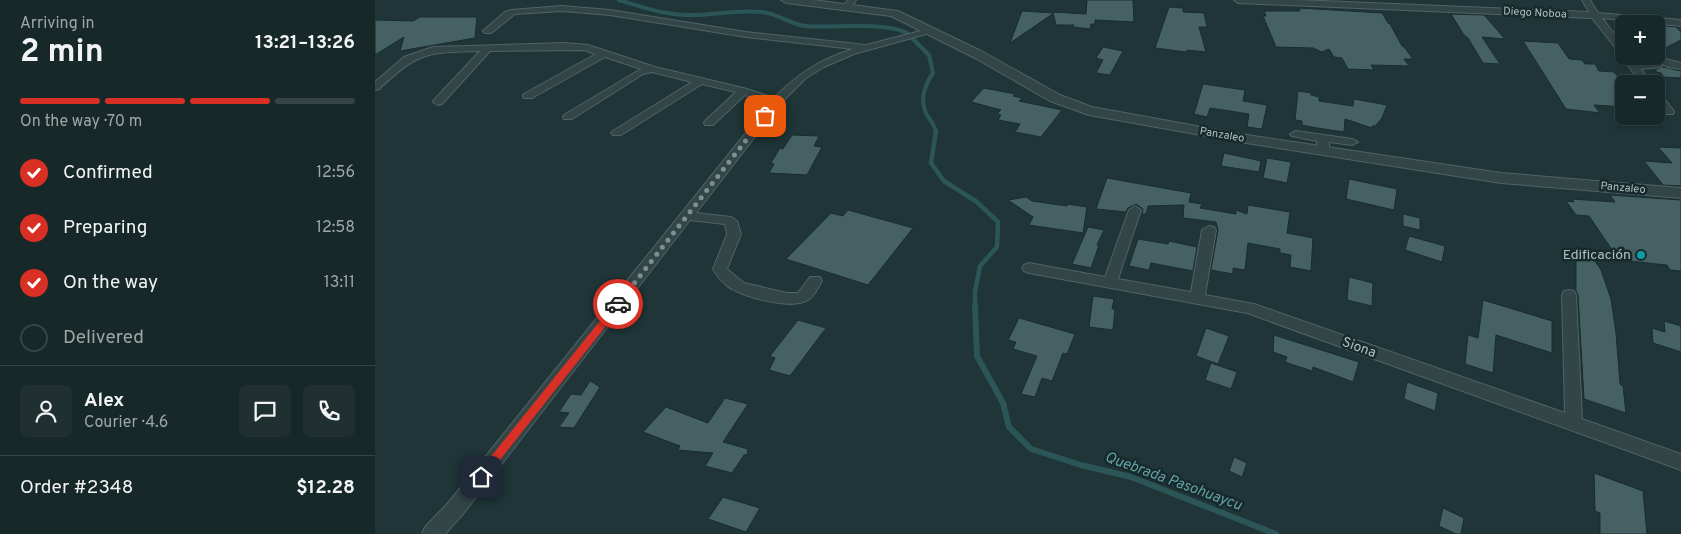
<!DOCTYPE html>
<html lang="en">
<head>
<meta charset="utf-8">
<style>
  body { margin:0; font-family:Overpass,sans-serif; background:#203031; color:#f1f3f6; height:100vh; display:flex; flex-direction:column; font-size:19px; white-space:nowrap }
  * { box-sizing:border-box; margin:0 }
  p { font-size:16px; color:#9ea6a8 }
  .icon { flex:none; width:28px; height:28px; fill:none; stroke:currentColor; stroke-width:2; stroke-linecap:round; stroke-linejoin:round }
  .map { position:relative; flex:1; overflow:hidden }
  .details { display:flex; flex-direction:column; background:#172829; width:375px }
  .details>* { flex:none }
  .controls { position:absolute; left:1240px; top:15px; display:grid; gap:10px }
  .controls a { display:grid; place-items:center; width:50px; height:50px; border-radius:8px; background:#172829; box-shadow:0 2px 8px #0003,0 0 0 1px #364446; font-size:25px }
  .pin { position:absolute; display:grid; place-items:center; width:42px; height:42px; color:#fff; margin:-21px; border-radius:10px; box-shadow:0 2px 8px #0006 }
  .courier { position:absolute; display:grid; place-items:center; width:50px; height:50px; margin:-25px; border:4px solid #d93025; border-radius:50%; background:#fff; color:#222; box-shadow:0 1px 6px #0007 }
  .headline em { font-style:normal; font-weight:700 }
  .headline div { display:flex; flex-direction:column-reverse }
  .headline { display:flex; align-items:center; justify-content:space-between; height:85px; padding:0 20px }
  h1 { font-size:32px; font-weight:700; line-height:38px }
  .bar { display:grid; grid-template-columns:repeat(4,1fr); gap:8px 5px; align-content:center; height:60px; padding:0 20px }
  .bar i { height:6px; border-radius:4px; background:#364446 }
  .bar .current { background:#d93025 }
  .bar p { grid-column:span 4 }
  .line { display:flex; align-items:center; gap:12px; padding:0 20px; border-top:1px solid #364446 }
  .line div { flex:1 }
  .round { display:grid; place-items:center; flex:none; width:52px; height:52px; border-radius:8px; background:#203031 }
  ol { padding:0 20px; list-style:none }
  li { display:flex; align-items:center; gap:15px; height:55px }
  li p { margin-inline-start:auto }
  li .icon { padding:5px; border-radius:50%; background:#d93025; color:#fff; stroke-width:4 }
  li:last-child { color:#9ea6a8 }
  li i { width:28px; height:28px; border:2px solid #364446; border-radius:50% }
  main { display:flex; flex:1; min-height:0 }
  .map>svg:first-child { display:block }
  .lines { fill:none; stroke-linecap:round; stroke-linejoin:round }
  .stream-far2 { stroke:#2c5558; stroke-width:4 }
  .stream-far1 { stroke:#2c5558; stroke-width:4.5 }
  .stream { stroke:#2c5558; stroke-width:6 }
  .building { fill:#466163; stroke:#1a2c2e }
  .minor-casing { stroke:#506365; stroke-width:2 }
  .tertiary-casing { stroke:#506365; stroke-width:2 }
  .minor { fill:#324547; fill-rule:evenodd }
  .tertiary { fill:#324547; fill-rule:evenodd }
  .route { fill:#d93025 }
  .done { stroke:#7b9093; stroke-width:5; stroke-dasharray:0 9 }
  .culture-dot { fill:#0f9aa8; stroke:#182a2b; stroke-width:2 }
  .labels { text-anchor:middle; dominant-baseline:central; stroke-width:5; stroke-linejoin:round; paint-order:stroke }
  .far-street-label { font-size:11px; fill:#acc1c4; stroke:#182a2b }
  .poi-label { font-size:14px; fill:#acc1c4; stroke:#182a2b; text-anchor:end }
  .street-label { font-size:14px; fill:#acc1c4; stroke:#182a2b }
  .water-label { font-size:15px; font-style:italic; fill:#63a0a5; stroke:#182a2b }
</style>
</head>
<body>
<main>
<section class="details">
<div class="headline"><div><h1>2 min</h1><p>Arriving in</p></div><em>13:21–13:26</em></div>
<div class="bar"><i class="current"></i><i class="current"></i><i class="current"></i><i></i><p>On the way · 70 m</p></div>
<ol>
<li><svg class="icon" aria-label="check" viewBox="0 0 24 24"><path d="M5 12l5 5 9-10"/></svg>Confirmed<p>12:56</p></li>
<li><svg class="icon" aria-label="check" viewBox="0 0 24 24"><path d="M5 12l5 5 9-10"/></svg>Preparing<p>12:58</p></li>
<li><svg class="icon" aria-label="check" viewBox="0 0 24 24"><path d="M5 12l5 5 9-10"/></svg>On the way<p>13:11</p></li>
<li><i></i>Delivered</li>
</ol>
<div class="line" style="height:90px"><a class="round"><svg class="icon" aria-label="person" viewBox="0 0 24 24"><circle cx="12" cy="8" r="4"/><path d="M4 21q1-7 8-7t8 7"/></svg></a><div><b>Alex</b><p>Courier · 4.6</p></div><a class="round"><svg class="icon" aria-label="chat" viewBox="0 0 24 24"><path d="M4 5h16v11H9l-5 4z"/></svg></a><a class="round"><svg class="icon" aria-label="phone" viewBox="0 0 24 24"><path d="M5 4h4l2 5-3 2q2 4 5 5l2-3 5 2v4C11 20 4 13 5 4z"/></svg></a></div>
<div class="line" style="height:65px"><div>Order #2348</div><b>$12.28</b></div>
</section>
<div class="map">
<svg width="1306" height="534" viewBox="0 0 1306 534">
  <rect width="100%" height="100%" fill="#1f3537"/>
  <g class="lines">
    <g class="stream-far2">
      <path d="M244,0C266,7 287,14 311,15C336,16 361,9 387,12C402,13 415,24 430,26C455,29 515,20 535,35"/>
      <path d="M537,38L554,55L558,73C549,86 544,100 552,115C556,121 560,125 561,133"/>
    </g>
    <polyline class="stream-far1" points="561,131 556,163 569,181 602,202 623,222 622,247 605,266 600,292 600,306"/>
    <polyline class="stream" points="600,305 602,356 628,403 634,427 656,449 706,465 756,477 901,534"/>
  </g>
  <g class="building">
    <polygon points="712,0 758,0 759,22 720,20 720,24 716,24 715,29 698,27 699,25 681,25 678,12 711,14"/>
    <polygon points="794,7 808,8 808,12 829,13 832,27 824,27 831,52 812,50 811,52 780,48"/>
    <polygon points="924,8 1007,13 1013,23 1015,24 1027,46 1029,47 1038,59 1029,59 1034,66 996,65 999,70 973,69 967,58 959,57 954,49 947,52 938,48 901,47 888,16 891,16 889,11 925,11"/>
    <polygon points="647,11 679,13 635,43"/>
    <polygon points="1076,14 1109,15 1130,39 1107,37 1125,64 1108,63 1093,38 1089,35"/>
    <polygon points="45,17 102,17 100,38 25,51 29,37 0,55 0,20 38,21"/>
    <polygon points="1281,25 1301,27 1306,32 1306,40 1290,48 1281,39"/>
    <polygon points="1148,41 1183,43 1194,59 1207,60 1210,64 1220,64 1224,71 1239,72 1249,84 1249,107 1219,105 1225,113 1191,109"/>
    <polygon points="728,47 748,51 735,75 721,73 728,60 721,58"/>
    <polygon points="1288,67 1306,71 1306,78 1289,77 1286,73 1281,72 1281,69"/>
    <polygon points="828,84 870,90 868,101 892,105 887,129 872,127 874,114 835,108 832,117 819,114"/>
    <polygon points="609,88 640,94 638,96 647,98 644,101 687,110 666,137 640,132 645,124 623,120 626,115 622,114 626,110 596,102"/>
    <polygon points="923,91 936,93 936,95 944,97 944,101 978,106 979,99 1012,105 1007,118 1000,126 997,126 997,128 970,119 969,132 942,128 927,125 927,121 920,120"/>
    <polygon points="417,135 444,136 439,146 447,147 432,175 394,173 399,164 396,163 405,148 408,149"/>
    <polygon points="1283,147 1306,148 1306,186 1288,185 1269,161 1297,163"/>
    <polygon points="849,153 886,161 884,172 846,166"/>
    <polygon points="892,158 916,162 912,183 888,178"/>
    <polygon points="732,178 816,193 814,202 827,204 825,208 861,214 861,210 872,214 873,205 915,212 912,233 938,238 936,271 915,267 916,255 905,253 905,249 873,243 870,270 858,268 858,274 836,270 843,230 841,222 808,218 809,205 773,206 771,214 767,214 768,209 761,204 753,208 751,212 721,209"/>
    <polygon points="974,179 1022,189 1019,210 971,199"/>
    <polygon points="1235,195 1306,200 1306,271 1295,270 1292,265 1244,260 1214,216 1201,215 1191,201 1199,202 1197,199 1240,202"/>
    <polygon points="651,197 657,201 692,206 692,204 712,207 708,233 654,225 658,217 633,200"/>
    <polygon points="473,210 538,228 493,285 411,259 456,213 468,216"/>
    <polygon points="1028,214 1045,218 1045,230 1028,226"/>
    <polygon points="713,227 729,230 722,245 724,245 716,268 697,264"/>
    <polygon points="1034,236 1070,246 1067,262 1030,250"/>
    <polygon points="763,239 793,244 794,241 822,247 818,271 776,263 774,270 754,266"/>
    <polygon points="1201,257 1218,258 1226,270 1236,299 1241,333 1245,384 1248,386 1251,413 1209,399 1203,295 1201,291"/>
    <polygon points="974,277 998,283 997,306 972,300"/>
    <polygon points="718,296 739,299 737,309 740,309 738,330 714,327"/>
    <polygon points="1108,300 1177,321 1177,353 1121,335 1118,373 1090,364 1093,335 1103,338"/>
    <polygon points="644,318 700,334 692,354 688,353 677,381 667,378 660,397 646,394 662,356 638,349 641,342 633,340"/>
    <polygon points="423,320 451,328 415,376 394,370 400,358 395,356"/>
    <polygon points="1289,321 1306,326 1306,352 1278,343 1277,328 1290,332"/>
    <polygon points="831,328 854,336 843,364 821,356"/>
    <polygon points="899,335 984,362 978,382 938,367 937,371 910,362 912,357 898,352"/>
    <polygon points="836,363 862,372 856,389 830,380"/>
    <polygon points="215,381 225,387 199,428 184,427 194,413 184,412 196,394 206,395"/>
    <polygon points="1032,382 1063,393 1060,411 1029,399"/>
    <polygon points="350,398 373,404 348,442 373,449 372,455 369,455 357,473 330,466 338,453 303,450 305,446 268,432 291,407 333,423"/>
    <polygon points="859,457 872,463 867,477 854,471"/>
    <polygon points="1219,473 1268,491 1272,534 1225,534 1225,513 1220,511"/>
    <polygon points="348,497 385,508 371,532 333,519"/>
    <polygon points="1068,508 1089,518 1086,534 1081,534 1064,526"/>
  </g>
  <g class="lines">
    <defs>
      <g id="minor">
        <polygon points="473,0 481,0 475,9 472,10 468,7"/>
        <polygon points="859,0 923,0 1214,12 1207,0 1215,0 1223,13 1306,20 1306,26 1227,18 1249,46 1249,56 1246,55 1217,18 863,3"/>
        <path d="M187,6L235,10L371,32L491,45L557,28L562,31L479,54L449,67L431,78L405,104L321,213L356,217L362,221L366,234L352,269L369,283L412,293H423L435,277H445L447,281C443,287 440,296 433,300C418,310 372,298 357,289C349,285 343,277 338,269L352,234L350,224L315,220L88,514L70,534H47L50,527L74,502L395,103L370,95L338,125H330L329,123L330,121L361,92L327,84L246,135H238L236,133L238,131L317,82L277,72L268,74L197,119H189L188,117L189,115L266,69L230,57L157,98H149L148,96L149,94L221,54L209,50L115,51L67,104L63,105L58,102L59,100L105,51C50,53 45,51 4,89L0,90V82L29,57L58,47L189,43L213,45L280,67L372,89L399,98C422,74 446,59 478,49L371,37L235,15L187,11L140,14L116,33H110L108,31L130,12L136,10Z"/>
        <polygon points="1251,56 1280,56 1306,63 1306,69 1293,67 1287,64 1286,67 1266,69 1277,84 1267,84 1251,63 1253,61 1259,61 1262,64 1282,62 1256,59"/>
        <polygon points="1281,92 1285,93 1298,110 1299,112 1298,114 1290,114 1281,102"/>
        <polygon points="921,131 977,139 983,142 977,145 954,142 954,151 948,154 942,151 942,141 917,136 915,134"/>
        <polygon points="760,206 766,210 743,279 816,292 827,230 834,226 839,227 841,230 830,295 879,304 1190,413 1187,295 1189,291 1194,290 1199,291 1201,295 1207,419 1306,454 1306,470 872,313 654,273 649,271 647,268 649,265 654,263 730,277 754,210"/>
      </g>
      <polygon id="tertiary" points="406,0 438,0 523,11 608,52 685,95 717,107 865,134 1126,173 1306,188 1306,198 1126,183 865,142 714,115 675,101 600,58 516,16 411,3"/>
    </defs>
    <use href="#minor" class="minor-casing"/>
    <use href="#tertiary" class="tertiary-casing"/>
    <use href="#minor" class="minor"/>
    <use href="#tertiary" class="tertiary"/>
  </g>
  <polygon class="route" points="243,301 246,302 246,307 109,480 102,480 100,477 102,474 240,302"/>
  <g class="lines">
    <polyline class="done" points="243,304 390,116"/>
  </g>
  <circle class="culture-dot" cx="1266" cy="255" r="5"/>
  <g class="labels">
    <g class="far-street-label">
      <text transform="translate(1160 13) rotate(3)">Diego Noboa</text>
      <text transform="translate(847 135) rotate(10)">Panzaleo</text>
      <text transform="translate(1248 188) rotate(5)">Panzaleo</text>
    </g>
    <g class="poi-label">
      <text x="1256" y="255">Edificación</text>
    </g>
    <g class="street-label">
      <text transform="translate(984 348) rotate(20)">Siona</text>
    </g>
    <g class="water-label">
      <text transform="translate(798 482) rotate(20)">Quebrada Pasohuaycu</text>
    </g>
  </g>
</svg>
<div class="controls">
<a>+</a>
<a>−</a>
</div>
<div class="pin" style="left:390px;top:116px;background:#ea580c"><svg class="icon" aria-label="bag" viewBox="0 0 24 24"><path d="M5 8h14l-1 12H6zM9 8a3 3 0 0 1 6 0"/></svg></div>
<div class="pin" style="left:106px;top:477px;background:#1f2937"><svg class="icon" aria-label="home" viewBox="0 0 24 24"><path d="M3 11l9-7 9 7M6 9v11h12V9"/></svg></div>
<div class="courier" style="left:243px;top:304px"><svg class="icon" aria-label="car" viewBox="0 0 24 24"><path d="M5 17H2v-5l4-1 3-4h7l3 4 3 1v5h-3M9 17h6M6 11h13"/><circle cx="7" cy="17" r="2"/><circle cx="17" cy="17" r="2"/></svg></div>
</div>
</main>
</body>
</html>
